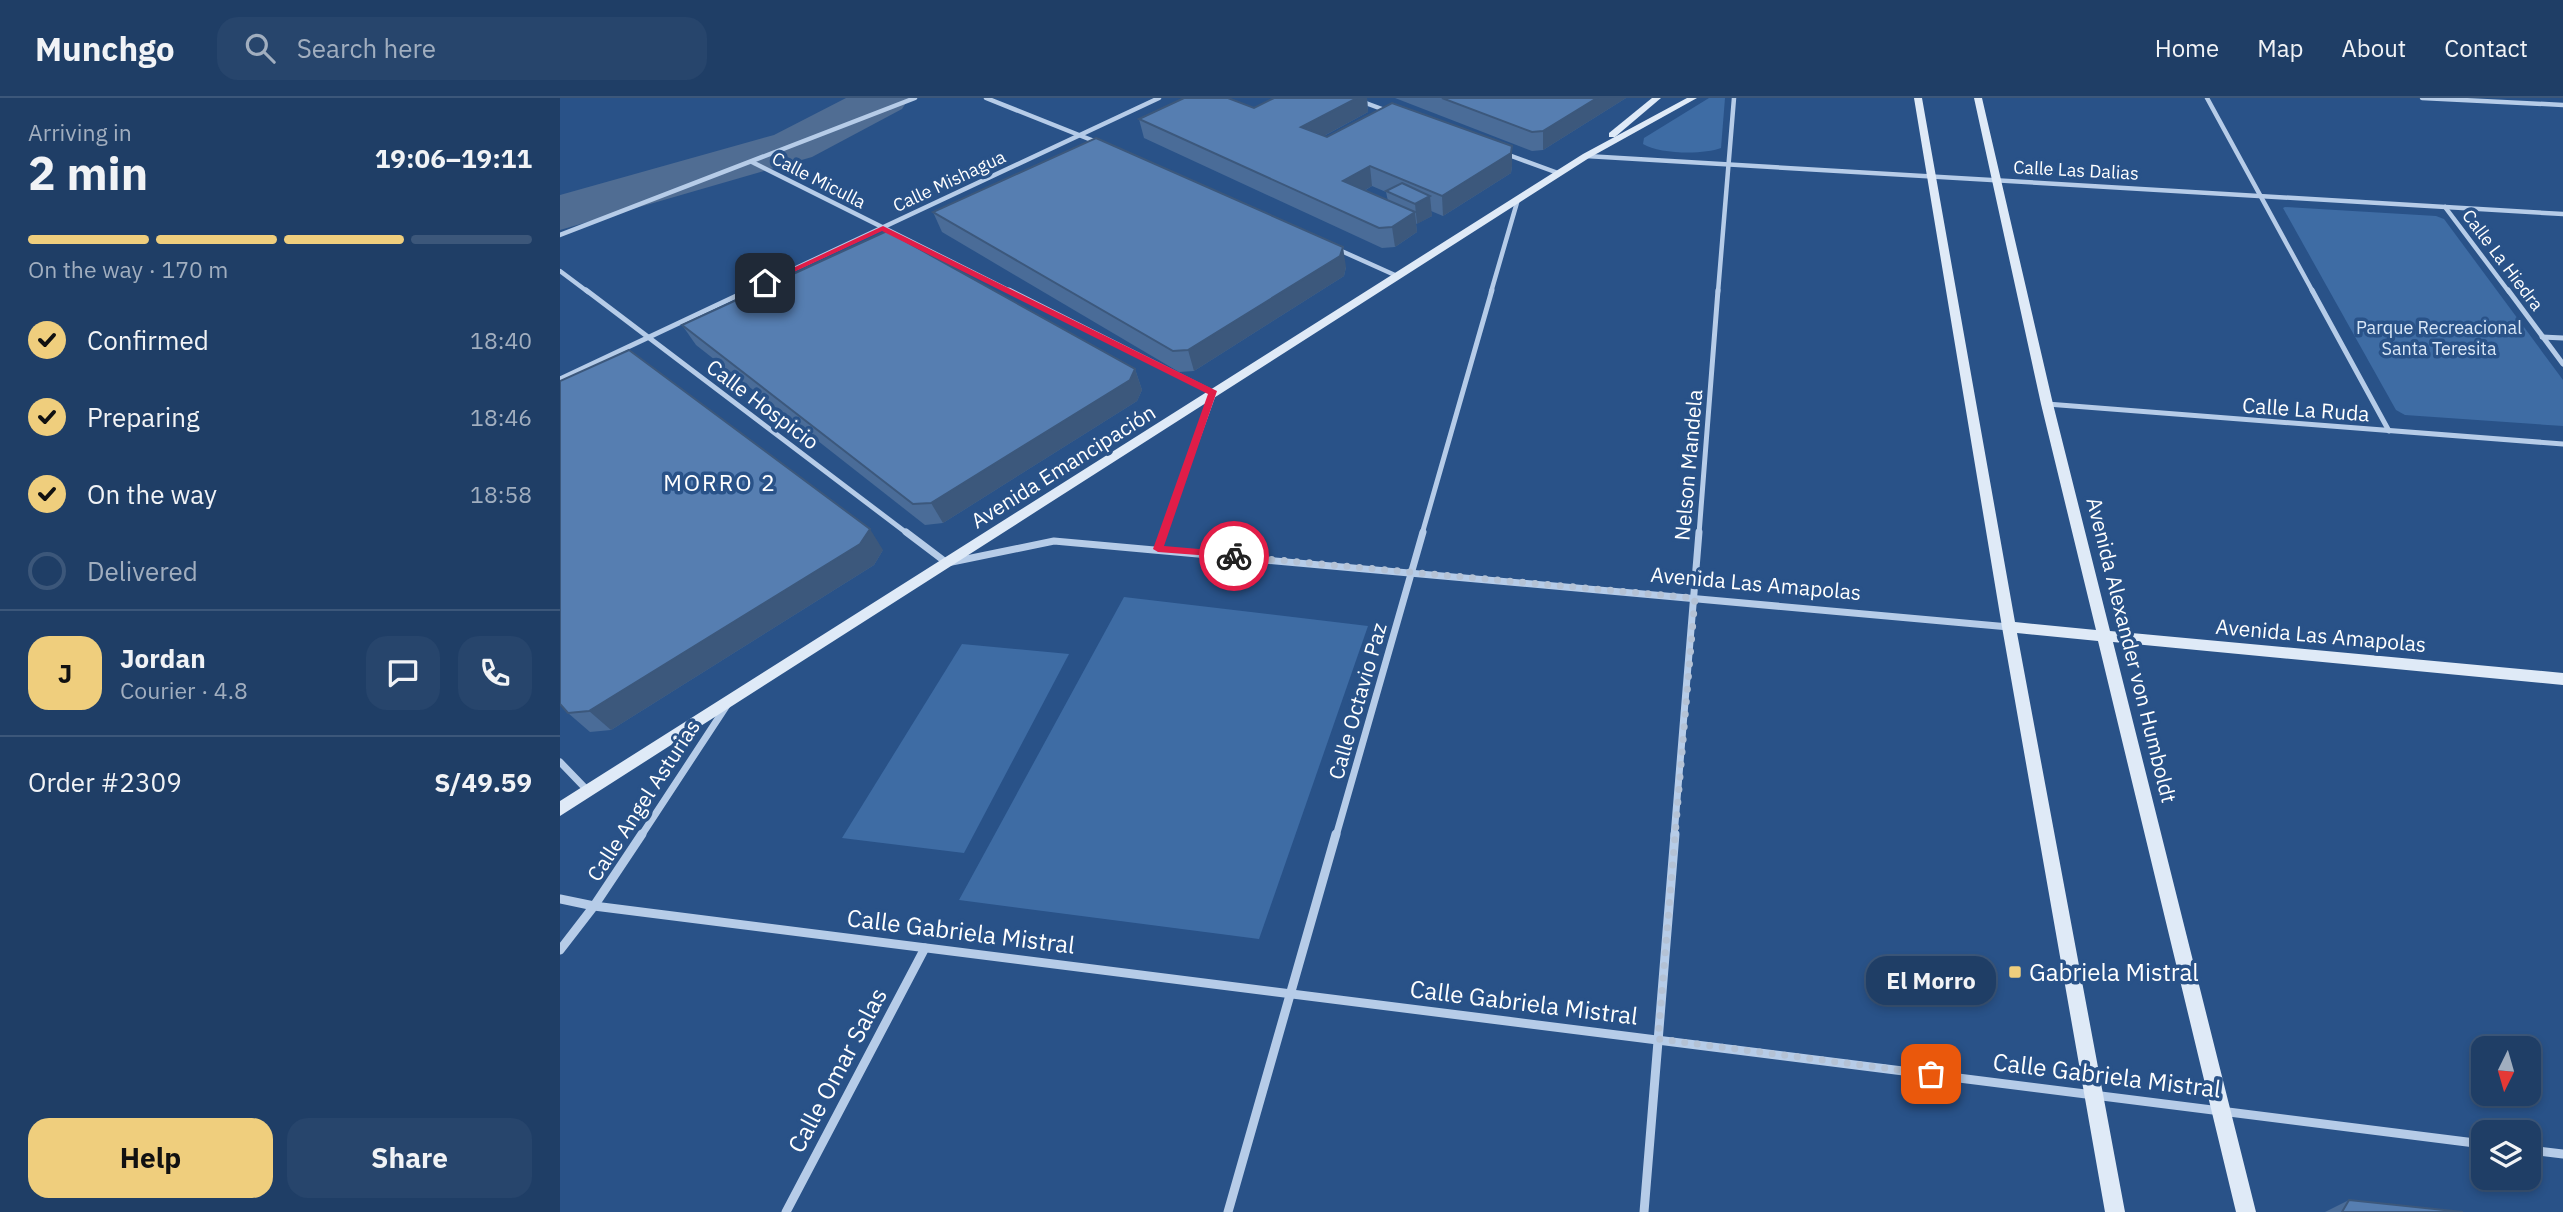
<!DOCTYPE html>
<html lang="en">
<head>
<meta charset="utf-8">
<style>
  body { margin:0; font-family:"IBM Plex Sans",sans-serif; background:#27456c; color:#f1f3f6; height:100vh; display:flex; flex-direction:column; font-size:26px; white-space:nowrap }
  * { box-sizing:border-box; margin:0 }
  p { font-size:23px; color:#a1aebf }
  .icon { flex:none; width:38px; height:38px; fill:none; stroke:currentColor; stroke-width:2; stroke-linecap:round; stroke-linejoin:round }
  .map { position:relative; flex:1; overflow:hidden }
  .sheet { display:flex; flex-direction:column; background:#1f3e66; width:560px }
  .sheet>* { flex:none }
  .needle { width:46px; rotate:185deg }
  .tools { position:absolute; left:1911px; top:938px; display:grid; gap:14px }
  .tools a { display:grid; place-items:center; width:70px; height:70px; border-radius:14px; background:#1f3e66; box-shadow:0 4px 10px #0003,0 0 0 2px #3c577a; font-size:35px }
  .pin { position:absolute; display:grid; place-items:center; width:60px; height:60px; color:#fff; margin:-30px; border-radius:14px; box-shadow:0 4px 10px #0006 }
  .courier { position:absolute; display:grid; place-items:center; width:70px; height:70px; margin:-35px; border:5px solid #e11d48; border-radius:50%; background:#fff; color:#222; box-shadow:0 2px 9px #0007 }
  .bubble { position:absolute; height:49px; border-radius:21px; background:#1f3e66; box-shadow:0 4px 10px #0003,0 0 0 2px #3c577a; font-size:23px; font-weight:700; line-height:49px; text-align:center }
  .overview em { font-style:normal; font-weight:700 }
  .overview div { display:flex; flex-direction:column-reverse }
  .overview { display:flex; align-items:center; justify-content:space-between; height:119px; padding:0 28px }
  h1 { font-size:46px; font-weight:700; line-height:52px }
  .bar { display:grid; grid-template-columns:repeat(4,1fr); gap:10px 7px; align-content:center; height:84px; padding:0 28px }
  .bar i { height:9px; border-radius:5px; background:#3c577a }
  .bar .active { background:#efce7d }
  .bar p { grid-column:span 4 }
  .line { display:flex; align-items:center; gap:18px; padding:0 28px; border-top:2px solid #3c577a }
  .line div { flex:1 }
  .round { display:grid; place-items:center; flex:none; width:74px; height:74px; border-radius:21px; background:#27456c }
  ol { padding:0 28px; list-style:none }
  li { display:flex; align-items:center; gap:21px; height:77px }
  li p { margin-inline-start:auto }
  li .icon { padding:7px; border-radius:50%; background:#efce7d; color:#111; stroke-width:4 }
  li:last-child { color:#a1aebf }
  li i { width:38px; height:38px; border:4px solid #3c577a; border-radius:50% }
  .primary-button { display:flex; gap:14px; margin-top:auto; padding:14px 28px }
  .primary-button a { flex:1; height:80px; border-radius:21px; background:#efce7d; color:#111; font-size:28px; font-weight:700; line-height:80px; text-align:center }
  .primary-button a+a { background:#27456c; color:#f1f3f6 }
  header { display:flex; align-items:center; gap:42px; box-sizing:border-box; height:98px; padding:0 35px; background:#1f3e66; border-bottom:2px solid #3c577a }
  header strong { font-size:33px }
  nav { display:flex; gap:38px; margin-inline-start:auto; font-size:24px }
  .search { width:490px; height:63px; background:#27456c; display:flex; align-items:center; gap:18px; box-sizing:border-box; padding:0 24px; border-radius:21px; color:#a1aebf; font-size:26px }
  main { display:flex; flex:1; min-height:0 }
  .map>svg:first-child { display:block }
  .green { fill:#3e6ca4 }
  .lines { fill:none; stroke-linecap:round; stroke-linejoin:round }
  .river { fill:#506d93; fill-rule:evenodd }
  .street-far3 { stroke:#b6cce8; stroke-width:4.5 }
  .street-far2 { stroke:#b6cce8; stroke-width:5 }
  .street-far1 { stroke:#b6cce8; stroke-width:7 }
  .street { stroke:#b6cce8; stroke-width:9 }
  .secondary { fill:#dfeaf7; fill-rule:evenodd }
  .wall { fill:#4a6c98; fill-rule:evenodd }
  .shaded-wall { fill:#3c587c }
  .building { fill:#567eb1; stroke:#3c587c; stroke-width:2 }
  .route { fill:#e11d48 }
  .done { stroke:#b4c2d5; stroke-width:7; stroke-dasharray:0 12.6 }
  .poi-dot { fill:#efce7d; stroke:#295288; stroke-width:2.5 }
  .labels { text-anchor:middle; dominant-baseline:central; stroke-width:7; stroke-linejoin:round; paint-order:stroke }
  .far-street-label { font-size:18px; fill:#fff; stroke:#295288 }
  .far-park-label { font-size:18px; fill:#d9e7f7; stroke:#295288 }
  .street-label { font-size:21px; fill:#fff; stroke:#295288 }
  .neighbourhood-label { font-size:23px; letter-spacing:2px; fill:#fff; stroke:#295288 }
  .near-street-label { font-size:24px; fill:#fff; stroke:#295288 }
  .near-poi-label { font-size:24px; fill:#fff; stroke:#295288; text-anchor:start }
</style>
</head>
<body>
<header>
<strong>Munchgo</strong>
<div class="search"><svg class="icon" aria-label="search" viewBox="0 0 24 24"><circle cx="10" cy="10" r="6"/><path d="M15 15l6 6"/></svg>Search here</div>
<nav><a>Home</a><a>Map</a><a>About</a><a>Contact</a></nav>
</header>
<main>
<section class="sheet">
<div class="overview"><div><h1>2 min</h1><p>Arriving in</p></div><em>19:06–19:11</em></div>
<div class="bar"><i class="active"></i><i class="active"></i><i class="active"></i><i></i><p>On the way · 170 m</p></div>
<ol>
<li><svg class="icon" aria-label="check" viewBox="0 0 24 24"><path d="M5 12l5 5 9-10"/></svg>Confirmed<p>18:40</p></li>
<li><svg class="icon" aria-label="check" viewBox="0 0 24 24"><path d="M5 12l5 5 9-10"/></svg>Preparing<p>18:46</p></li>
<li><svg class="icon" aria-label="check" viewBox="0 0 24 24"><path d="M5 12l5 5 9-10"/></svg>On the way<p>18:58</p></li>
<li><i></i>Delivered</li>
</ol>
<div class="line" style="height:126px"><b class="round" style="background:#efce7d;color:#111">J</b><div><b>Jordan</b><p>Courier · 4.8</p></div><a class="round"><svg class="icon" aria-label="chat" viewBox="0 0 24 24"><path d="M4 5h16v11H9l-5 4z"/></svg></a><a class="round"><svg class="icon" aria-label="phone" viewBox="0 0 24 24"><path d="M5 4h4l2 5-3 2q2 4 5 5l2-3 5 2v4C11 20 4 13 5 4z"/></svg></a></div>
<div class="line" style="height:91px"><div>Order #2309</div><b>S/49.59</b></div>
<div class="primary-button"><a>Help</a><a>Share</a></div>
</section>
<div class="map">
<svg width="2003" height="1114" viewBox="0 0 2003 1114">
  <rect width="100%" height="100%" fill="#295288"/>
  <g class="green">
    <path d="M1149,0H1165L1161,50C1143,57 1099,56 1083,46L1084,40Z"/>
    <polygon points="1725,109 1876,118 1884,121 2003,282 2003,328 1845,317 1836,312 1723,110"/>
    <polygon points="564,499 808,528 699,841 399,802"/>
    <polygon points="402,546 509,556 404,755 282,740"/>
  </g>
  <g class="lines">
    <polygon class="river" points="286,0 349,0 342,11 252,59 0,132 0,97 214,37"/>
    <g class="street-far3">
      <polyline points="426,0 539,45"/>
      <polyline points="792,0 830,14"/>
      <polyline points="1647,0 1753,194"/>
      <polyline points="1862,0 2003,7"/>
      <polyline points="946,56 998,75"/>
      <polyline points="1026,58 2003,116"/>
      <polyline points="192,64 452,194"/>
      <polyline points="1885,109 1949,194"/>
      <polyline points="0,137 355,0"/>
      <polyline points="777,151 837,178"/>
      <polyline points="0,173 28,194"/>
      <polyline points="185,194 599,0"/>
      <polyline points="931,194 958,101"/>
      <polyline points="1158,194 1174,0"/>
    </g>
    <g class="street-far2">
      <polyline points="26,192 348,436"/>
      <polyline points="449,192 654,295 603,436"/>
      <polyline points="1752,192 1829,333"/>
      <polyline points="1948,192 2003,266"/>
      <polyline points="1982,239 2003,240"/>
      <polyline points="0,281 189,192"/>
      <polyline points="1487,306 2003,346"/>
      <polyline points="862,436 932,192"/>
      <polyline points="1139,436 1158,192"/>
    </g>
    <g class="street-far1">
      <polyline points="346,434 387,465 494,443 1449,529"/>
      <polyline points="598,451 604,434"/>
      <polyline points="0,664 28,693"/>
      <polyline points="81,738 167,607"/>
      <polyline points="776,738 863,434"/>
      <polyline points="1114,738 1139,434"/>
    </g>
    <g class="street">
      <polyline points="0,801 34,808 1923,1046"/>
      <polyline points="0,852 34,808 82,736"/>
      <polyline points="1969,1052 2003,1056"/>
      <polyline points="226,1114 365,850"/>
      <polyline points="668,1114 776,736"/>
      <polyline points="1084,1114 1115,736"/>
    </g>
    <g class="secondary">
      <polygon points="1092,0 1101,0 1055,39 1049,39 1049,35"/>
      <polygon points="1127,0 1137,0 1029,60 0,718 0,703 1023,56"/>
      <polygon points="1354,0 1362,0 1455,524 1536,532 1481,306 1414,0 1422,0 1493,306 1550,533 2003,575 2003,587 1553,544 1696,1114 1676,1114 1538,543 1457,535 1565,1114 1545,1114 1442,529"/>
    </g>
  </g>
  <g class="wall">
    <path d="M714,0H807L808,14L764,38L767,39L952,48V68L951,75L883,118L871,113L872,118L856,126L857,134L835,149L822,150L584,40L579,21L694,10ZM812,88L826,94L828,103L804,93Z"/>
    <polygon points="835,0 1066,0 983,52 972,53"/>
    <polygon points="373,114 786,169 784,178 634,273 619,274 382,134"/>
    <polygon points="122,227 575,271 582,292 577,303 383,425 365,427 136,247"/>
    <polygon points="323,452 314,467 51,632 30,634 8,615"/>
    <polygon points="1789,1102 1903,1114 1765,1114"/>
  </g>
  <g class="shaded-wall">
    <polygon points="797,0 807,0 808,14 745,48 741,29"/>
    <polygon points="1037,0 1066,0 983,52 983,33"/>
    <polygon points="952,48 952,68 951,75 883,118 882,98"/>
    <polygon points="810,68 812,88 786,103 783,83"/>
    <polygon points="870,98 872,118 857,126 855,106"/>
    <polygon points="855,114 857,134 835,149 832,129"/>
    <polygon points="783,149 786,169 784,178 634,273 628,252"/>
    <polygon points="575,271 582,292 577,303 383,425 371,405"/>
    <polygon points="310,431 323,452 314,467 51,632 29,613"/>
  </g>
  <g class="building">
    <polygon points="624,0 668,0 694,10 714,0 797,0 741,29 767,39 832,5 952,48 951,55 882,98 810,68 783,83 855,114 832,129 819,130 579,21"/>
    <polygon points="882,0 1037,0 983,33 972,34"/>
    <polygon points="536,40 783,149 780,158 628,252 613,253 373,114"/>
    <polygon points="842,85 870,98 855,106 826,93"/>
    <polygon points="327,133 575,271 570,282 371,405 353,406 122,227"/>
    <polygon points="69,252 310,431 300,446 29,613 8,615 0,606 0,283"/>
    <polygon points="1789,1102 1903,1114 1782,1114"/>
  </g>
  <polygon class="route" points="323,128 657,293 604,448 674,454 679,458 678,460 598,454 593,451 648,296 322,133 208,186 201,185"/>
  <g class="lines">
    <polyline class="done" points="674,458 1135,500 1098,941 1371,976"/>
  </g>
  <rect class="poi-dot" x="1448" y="867" width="14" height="14" rx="3.5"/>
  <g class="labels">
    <g class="far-street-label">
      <text transform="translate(1516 72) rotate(3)">Calle Las Dalias</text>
      <text transform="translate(259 82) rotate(27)">Calle Miculla</text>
      <text transform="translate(389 83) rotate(-25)">Calle Mishagua</text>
      <text transform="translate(1943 162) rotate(53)">Calle La Hiedra</text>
    </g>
    <g class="far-park-label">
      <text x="1879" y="229">Parque Recreacional<tspan x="1879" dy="21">Santa Teresita</tspan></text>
    </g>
    <g class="street-label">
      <text transform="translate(203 306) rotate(37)">Calle Hospicio</text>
      <text transform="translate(1746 311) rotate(4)">Calle La Ruda</text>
      <text transform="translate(1128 367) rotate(-85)">Nelson Mandela</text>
      <text transform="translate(503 368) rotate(-32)">Avenida Emancipación</text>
      <text transform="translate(1196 485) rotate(5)">Avenida Las Amapolas</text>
      <text transform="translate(1761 537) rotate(5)">Avenida Las Amapolas</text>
      <text transform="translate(1572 552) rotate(76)">Avenida Alexander von Humboldt</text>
      <text transform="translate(797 603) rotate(-74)">Calle Octavio Paz</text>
      <text transform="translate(83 702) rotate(-57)">Calle Angel Asturias</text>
    </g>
    <g class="neighbourhood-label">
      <text x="160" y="384">MORRO 2</text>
    </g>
    <g class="near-street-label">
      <text transform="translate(401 833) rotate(7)">Calle Gabriela Mistral</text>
      <text transform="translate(964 904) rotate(7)">Calle Gabriela Mistral</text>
      <text transform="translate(277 972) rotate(-62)">Calle Omar Salas</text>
      <text transform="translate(1547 977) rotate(7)">Calle Gabriela Mistral</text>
    </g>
    <g class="near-poi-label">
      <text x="1469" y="874">Gabriela Mistral</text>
    </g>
  </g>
</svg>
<div class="tools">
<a><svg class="needle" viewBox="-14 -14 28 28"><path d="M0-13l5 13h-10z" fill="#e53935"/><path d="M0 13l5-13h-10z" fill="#a1aebf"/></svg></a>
<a><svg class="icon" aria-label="layers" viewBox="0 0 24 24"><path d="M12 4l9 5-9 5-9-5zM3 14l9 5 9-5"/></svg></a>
</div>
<div class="pin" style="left:1371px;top:976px;background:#ea580c"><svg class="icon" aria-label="bag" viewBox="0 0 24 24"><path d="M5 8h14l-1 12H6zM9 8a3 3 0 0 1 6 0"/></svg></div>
<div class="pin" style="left:205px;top:185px;background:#1f2937"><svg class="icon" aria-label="home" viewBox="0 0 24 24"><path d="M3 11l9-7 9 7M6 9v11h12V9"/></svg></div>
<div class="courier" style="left:674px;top:458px"><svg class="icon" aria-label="bike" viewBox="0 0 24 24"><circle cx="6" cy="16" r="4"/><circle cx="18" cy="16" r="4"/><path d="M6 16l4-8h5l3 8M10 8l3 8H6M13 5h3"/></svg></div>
<div class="bubble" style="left:1306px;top:858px;width:130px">El Morro</div>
</div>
</main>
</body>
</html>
